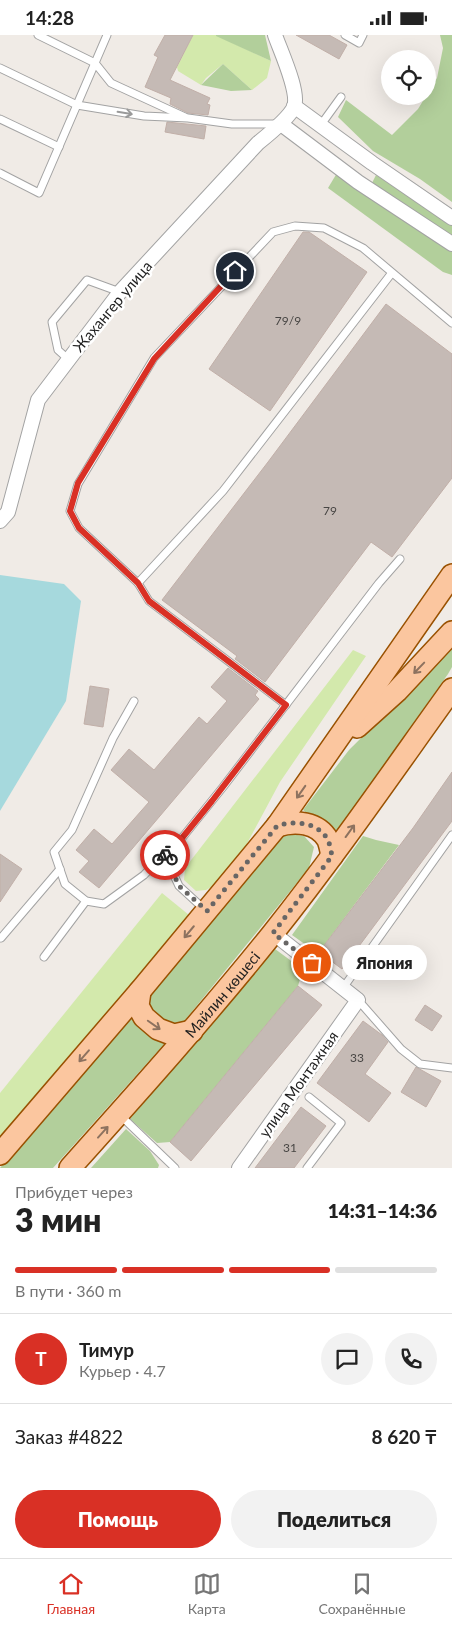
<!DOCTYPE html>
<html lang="ru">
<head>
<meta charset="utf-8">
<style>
  body { margin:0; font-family:Lato,sans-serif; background:#f2f2f2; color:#222; height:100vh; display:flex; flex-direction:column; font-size:19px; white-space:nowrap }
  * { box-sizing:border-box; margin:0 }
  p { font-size:16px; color:#767676 }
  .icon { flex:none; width:28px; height:28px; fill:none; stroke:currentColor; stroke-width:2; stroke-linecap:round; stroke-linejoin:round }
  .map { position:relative; height:1133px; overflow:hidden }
  .details { display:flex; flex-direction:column; background:#fff; flex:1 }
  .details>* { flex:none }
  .fabs { position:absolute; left:381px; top:15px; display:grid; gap:10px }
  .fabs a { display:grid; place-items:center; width:55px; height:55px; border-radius:50%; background:#fff; box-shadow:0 5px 20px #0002; font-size:25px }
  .pin { position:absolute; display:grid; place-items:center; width:42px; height:42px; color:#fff; margin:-21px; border:2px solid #fff; border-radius:50%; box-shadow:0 1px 5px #0007 }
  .courier { position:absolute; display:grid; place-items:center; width:50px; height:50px; margin:-25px; border:4px solid #d93025; border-radius:50%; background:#fff; color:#222; box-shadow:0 1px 6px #0007 }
  .bubble { position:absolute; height:35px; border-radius:18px; background:#fff; box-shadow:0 5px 20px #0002; font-size:16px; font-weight:800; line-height:35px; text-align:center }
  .head em { font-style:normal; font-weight:800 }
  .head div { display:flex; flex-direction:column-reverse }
  .head { display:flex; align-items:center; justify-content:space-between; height:85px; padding:0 15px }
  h1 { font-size:32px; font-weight:800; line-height:38px }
  .bar { display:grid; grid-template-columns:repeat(4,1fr); gap:8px 5px; align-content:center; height:60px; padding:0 15px }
  .bar i { height:6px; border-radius:4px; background:#e0e0e0 }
  .bar .active { background:#d93025 }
  .bar p { grid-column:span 4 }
  .line { display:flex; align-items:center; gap:12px; padding:0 15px; border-top:1px solid #e0e0e0 }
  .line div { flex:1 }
  .round { display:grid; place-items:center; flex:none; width:52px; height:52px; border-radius:26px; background:#f2f2f2 }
  .action { display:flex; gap:10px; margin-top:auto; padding:10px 15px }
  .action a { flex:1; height:58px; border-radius:30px; background:#d93025; color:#fff; font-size:20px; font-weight:800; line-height:58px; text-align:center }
  .action a+a { background:#f2f2f2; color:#222 }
  .status { display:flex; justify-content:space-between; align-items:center; height:35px; padding:0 25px; background:#fff; direction:ltr }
  .status svg { height:14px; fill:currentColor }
  .dock { display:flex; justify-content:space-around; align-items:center; height:70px; border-top:1px solid #e0e0e0; background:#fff; font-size:14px; color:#767676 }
  .dock a { display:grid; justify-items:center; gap:2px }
  .dock .active { color:#d93025 }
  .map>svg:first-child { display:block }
  .grass { fill:#d3e9ac }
  .forest { fill:#b2cf9b }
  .water { fill:#a6d9dd }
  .building { fill:#c5bab5; stroke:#c1afa8 }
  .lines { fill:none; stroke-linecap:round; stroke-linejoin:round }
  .service-casing { stroke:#a3a3a3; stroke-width:9 }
  .minor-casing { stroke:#a3a3a3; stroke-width:16 }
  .primary-casing { stroke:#995101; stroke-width:24 }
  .service { stroke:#fff; stroke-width:7 }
  .minor { stroke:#fff; stroke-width:14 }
  .primary { stroke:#fbc69f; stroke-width:21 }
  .oneway { stroke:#9a9a9a }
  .oneway2 { stroke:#8d725f }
  .done { stroke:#686665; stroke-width:5; stroke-dasharray:0 9 }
  .route { stroke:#d93025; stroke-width:6 }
  .labels { text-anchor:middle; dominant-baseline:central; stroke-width:5; stroke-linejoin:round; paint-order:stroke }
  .number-label { font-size:12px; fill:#484644 }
  .street-label { font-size:15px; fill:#1f1f1f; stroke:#fff }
</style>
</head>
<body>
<div class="status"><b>14:28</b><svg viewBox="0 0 49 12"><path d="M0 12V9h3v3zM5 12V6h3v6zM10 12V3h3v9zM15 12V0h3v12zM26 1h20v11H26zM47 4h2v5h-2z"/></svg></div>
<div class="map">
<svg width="452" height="1133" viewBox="0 0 452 1133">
  <rect width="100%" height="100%" fill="#f0ebe6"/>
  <g class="grass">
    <polygon points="193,0 216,0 271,26 267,43 252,55 223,29 206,43 201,50 178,36 177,32"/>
    <polygon points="353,615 366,621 280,747 243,816 216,849 206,855 196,856 184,845 185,833"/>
    <polygon points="162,858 189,880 0,1104 0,1058"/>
  </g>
  <g class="forest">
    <polygon points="216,0 265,0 271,26 216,1"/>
    <polygon points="440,0 452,0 452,167 420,144 373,116 338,82 346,65 392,100 418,74 426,61 428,61 428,58 437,43 443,13"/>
    <polygon points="223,29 252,55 231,56 201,50"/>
    <polygon points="337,138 452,216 452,240 443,237 328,153"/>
    <polygon points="376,140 452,190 452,202 371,150"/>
    <polygon points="452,613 452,632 448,639 334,801 303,775 349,715"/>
    <polygon points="290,799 304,801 314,812 309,833 181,990 162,987 148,972 155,946 279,803"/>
    <polygon points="363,801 376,805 399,810 319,917 313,915 292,900"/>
    <polygon points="275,914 290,925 302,937 298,951 170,1107 157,1108 130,1084"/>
    <polygon points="130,978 139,993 166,1007 53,1133 0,1133"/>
    <polygon points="126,1094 150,1116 159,1130 158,1133 91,1133"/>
  </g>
  <polygon class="water" points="0,540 64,549 81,566 66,666 0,776"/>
  <g class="building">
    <polygon points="165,0 193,0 170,45 210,63 207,69 210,70 208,80 188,78 170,69 171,63 145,52 158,22 154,20"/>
    <polygon points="296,0 329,0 347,10 339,24"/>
    <polygon points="167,87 206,91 204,104 165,97"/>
    <polygon points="303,197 309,197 367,237 270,376 209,334"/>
    <polygon points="386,269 452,319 452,443 392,522 371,507 265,647 235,624 237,621 162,565 268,427"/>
    <polygon points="228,633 258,656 255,660 259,664 99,853 79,837 89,826 76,815 94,794 112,809 149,767 111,735 129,714 154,735 199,682 207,689 227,666 211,652"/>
    <polygon points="90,651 109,654 103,692 84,689"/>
    <polygon points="452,737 452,786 342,934 319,917 413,793"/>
    <polygon points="0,819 22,834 0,867"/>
    <polygon points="298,951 322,970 191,1126 170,1107"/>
    <polygon points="425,970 442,981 432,996 415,985"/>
    <polygon points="363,986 382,1000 388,1007 365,1039 391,1058 369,1087 317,1048"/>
    <polygon points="416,1032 441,1046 426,1072 401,1057"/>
    <polygon points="301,1072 326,1091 294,1133 255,1133"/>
  </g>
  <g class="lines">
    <defs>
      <g id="service">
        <polyline points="38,0 95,28 111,48 185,82"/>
        <polyline points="345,0 359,8 363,0"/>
        <polyline points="0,33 77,70 144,81 188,83 232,89 278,89"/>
        <polyline points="0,84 59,112"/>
        <polyline points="320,91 341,62"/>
        <polyline points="0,138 39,158 107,0"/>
        <polyline points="68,324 58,315 52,287 87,245 120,257"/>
        <polyline points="138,548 79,493 70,476 78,449 154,323 273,197 295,191 324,193 363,213 452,288"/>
        <polyline points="134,666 113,703 72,795 54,817 65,849 86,866 104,869 144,840 164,819"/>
        <polyline points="286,670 149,566 138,548 223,456 391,239"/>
        <polyline points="204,874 179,851 164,819 178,808 223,752 379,548 400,524"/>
        <polyline points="1,903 60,834"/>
        <polyline points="44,922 86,866"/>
        <polyline points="343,953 452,800"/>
        <polyline points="358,965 401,1014 420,1029 452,1033"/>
        <polyline points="121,1081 175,1133"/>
        <polyline points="307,1133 341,1088 309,1062"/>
      </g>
      <g id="minor">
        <polyline points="294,71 372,128 452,183"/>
        <polyline points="281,89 358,147 452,209"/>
        <path d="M0,486L8,477L38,365L120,257L258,108C268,100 289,83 294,72C300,57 280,15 275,0"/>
        <polyline points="239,1133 358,965 273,898"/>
      </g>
      <g id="primary">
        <polyline points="357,692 397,656 452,597"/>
        <path d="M277,791C295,785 318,787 328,805C330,810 331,816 332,821"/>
        <polyline points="140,956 138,971 144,982 158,994 174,1000 192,996"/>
        <polyline points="0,1119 140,956 277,791 452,540"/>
        <path id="s1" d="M70,1133C139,1056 208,979 273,898C336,819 393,736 452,654"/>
      </g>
    </defs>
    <use href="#service" class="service-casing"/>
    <use href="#minor" class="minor-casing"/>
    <use href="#primary" class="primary-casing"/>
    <use href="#service" class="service"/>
    <use href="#minor" class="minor"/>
    <use href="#primary" class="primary"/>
  </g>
  <defs><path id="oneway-shaft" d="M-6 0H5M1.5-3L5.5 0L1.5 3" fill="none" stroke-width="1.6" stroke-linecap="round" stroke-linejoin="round" transform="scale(1.25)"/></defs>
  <use class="oneway" href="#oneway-shaft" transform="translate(125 78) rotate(9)"/>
  <g class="oneway2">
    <use href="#oneway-shaft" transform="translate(419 633) rotate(134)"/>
    <use href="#oneway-shaft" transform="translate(301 757) rotate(125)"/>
    <use href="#oneway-shaft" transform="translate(350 796) rotate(-54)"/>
    <use href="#oneway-shaft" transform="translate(189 897) rotate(130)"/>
    <use href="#oneway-shaft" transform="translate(154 990) rotate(35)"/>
    <use href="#oneway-shaft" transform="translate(84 1021) rotate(131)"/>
    <use href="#oneway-shaft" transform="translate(103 1097) rotate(-48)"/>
  </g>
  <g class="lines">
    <path class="done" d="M165,820L179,851L207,876L277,791C295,785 318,787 328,805C330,810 331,816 332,821L273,898L312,928"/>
    <polyline class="route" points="165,820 178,808 212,766 286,670 149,566 138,548 79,493 70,476 78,448 154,324 235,236"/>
  </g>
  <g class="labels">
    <g class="number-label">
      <text x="288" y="285">79/9</text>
      <text x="330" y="475">79</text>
      <text x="357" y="1022">33</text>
      <text x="290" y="1112">31</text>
    </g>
    <g class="street-label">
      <text transform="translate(112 271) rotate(-50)">Жахангер улица</text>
      <text stroke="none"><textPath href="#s1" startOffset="231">Майлин көшесі</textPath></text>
      <text transform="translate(298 1049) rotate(-55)">улица Монтажная</text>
    </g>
  </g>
</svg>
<div class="fabs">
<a><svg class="icon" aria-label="locate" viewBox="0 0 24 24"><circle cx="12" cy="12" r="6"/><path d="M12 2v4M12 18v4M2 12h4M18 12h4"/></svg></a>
</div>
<div class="pin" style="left:312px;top:928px;background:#ea580c"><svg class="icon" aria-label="bag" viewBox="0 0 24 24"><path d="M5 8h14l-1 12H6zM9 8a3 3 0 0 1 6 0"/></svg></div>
<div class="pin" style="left:235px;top:236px;background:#1f2937"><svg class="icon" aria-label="home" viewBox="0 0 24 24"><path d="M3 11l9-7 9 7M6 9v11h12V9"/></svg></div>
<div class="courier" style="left:165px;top:820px"><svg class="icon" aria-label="bike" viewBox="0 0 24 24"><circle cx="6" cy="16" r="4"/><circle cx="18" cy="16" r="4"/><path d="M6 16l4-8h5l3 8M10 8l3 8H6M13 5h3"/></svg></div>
<div class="bubble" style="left:342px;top:910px;width:85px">Япония</div>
</div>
<section class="details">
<div class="head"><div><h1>3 мин</h1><p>Прибудет через</p></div><em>14:31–14:36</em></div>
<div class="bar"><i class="active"></i><i class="active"></i><i class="active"></i><i></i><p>В пути · 360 m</p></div>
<div class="line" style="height:90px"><b class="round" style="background:#d93025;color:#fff">Т</b><div><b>Тимур</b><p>Курьер · 4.7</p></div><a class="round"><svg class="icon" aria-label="chat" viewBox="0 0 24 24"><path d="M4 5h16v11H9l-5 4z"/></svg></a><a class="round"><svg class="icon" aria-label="phone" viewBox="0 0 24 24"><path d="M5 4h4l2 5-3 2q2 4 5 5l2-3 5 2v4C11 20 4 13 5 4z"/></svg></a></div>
<div class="line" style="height:65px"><div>Заказ #4822</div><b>8 620 ₸</b></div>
<div class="action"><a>Помощь</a><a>Поделиться</a></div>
</section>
<nav class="dock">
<a class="active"><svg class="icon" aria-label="home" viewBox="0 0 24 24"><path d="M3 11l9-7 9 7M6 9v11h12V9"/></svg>Главная</a>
<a><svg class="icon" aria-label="map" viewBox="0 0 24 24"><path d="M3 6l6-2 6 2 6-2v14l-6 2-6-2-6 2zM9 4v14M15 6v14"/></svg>Карта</a>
<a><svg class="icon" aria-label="saved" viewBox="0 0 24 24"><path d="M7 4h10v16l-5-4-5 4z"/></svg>Сохранённые</a>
</nav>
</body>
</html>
